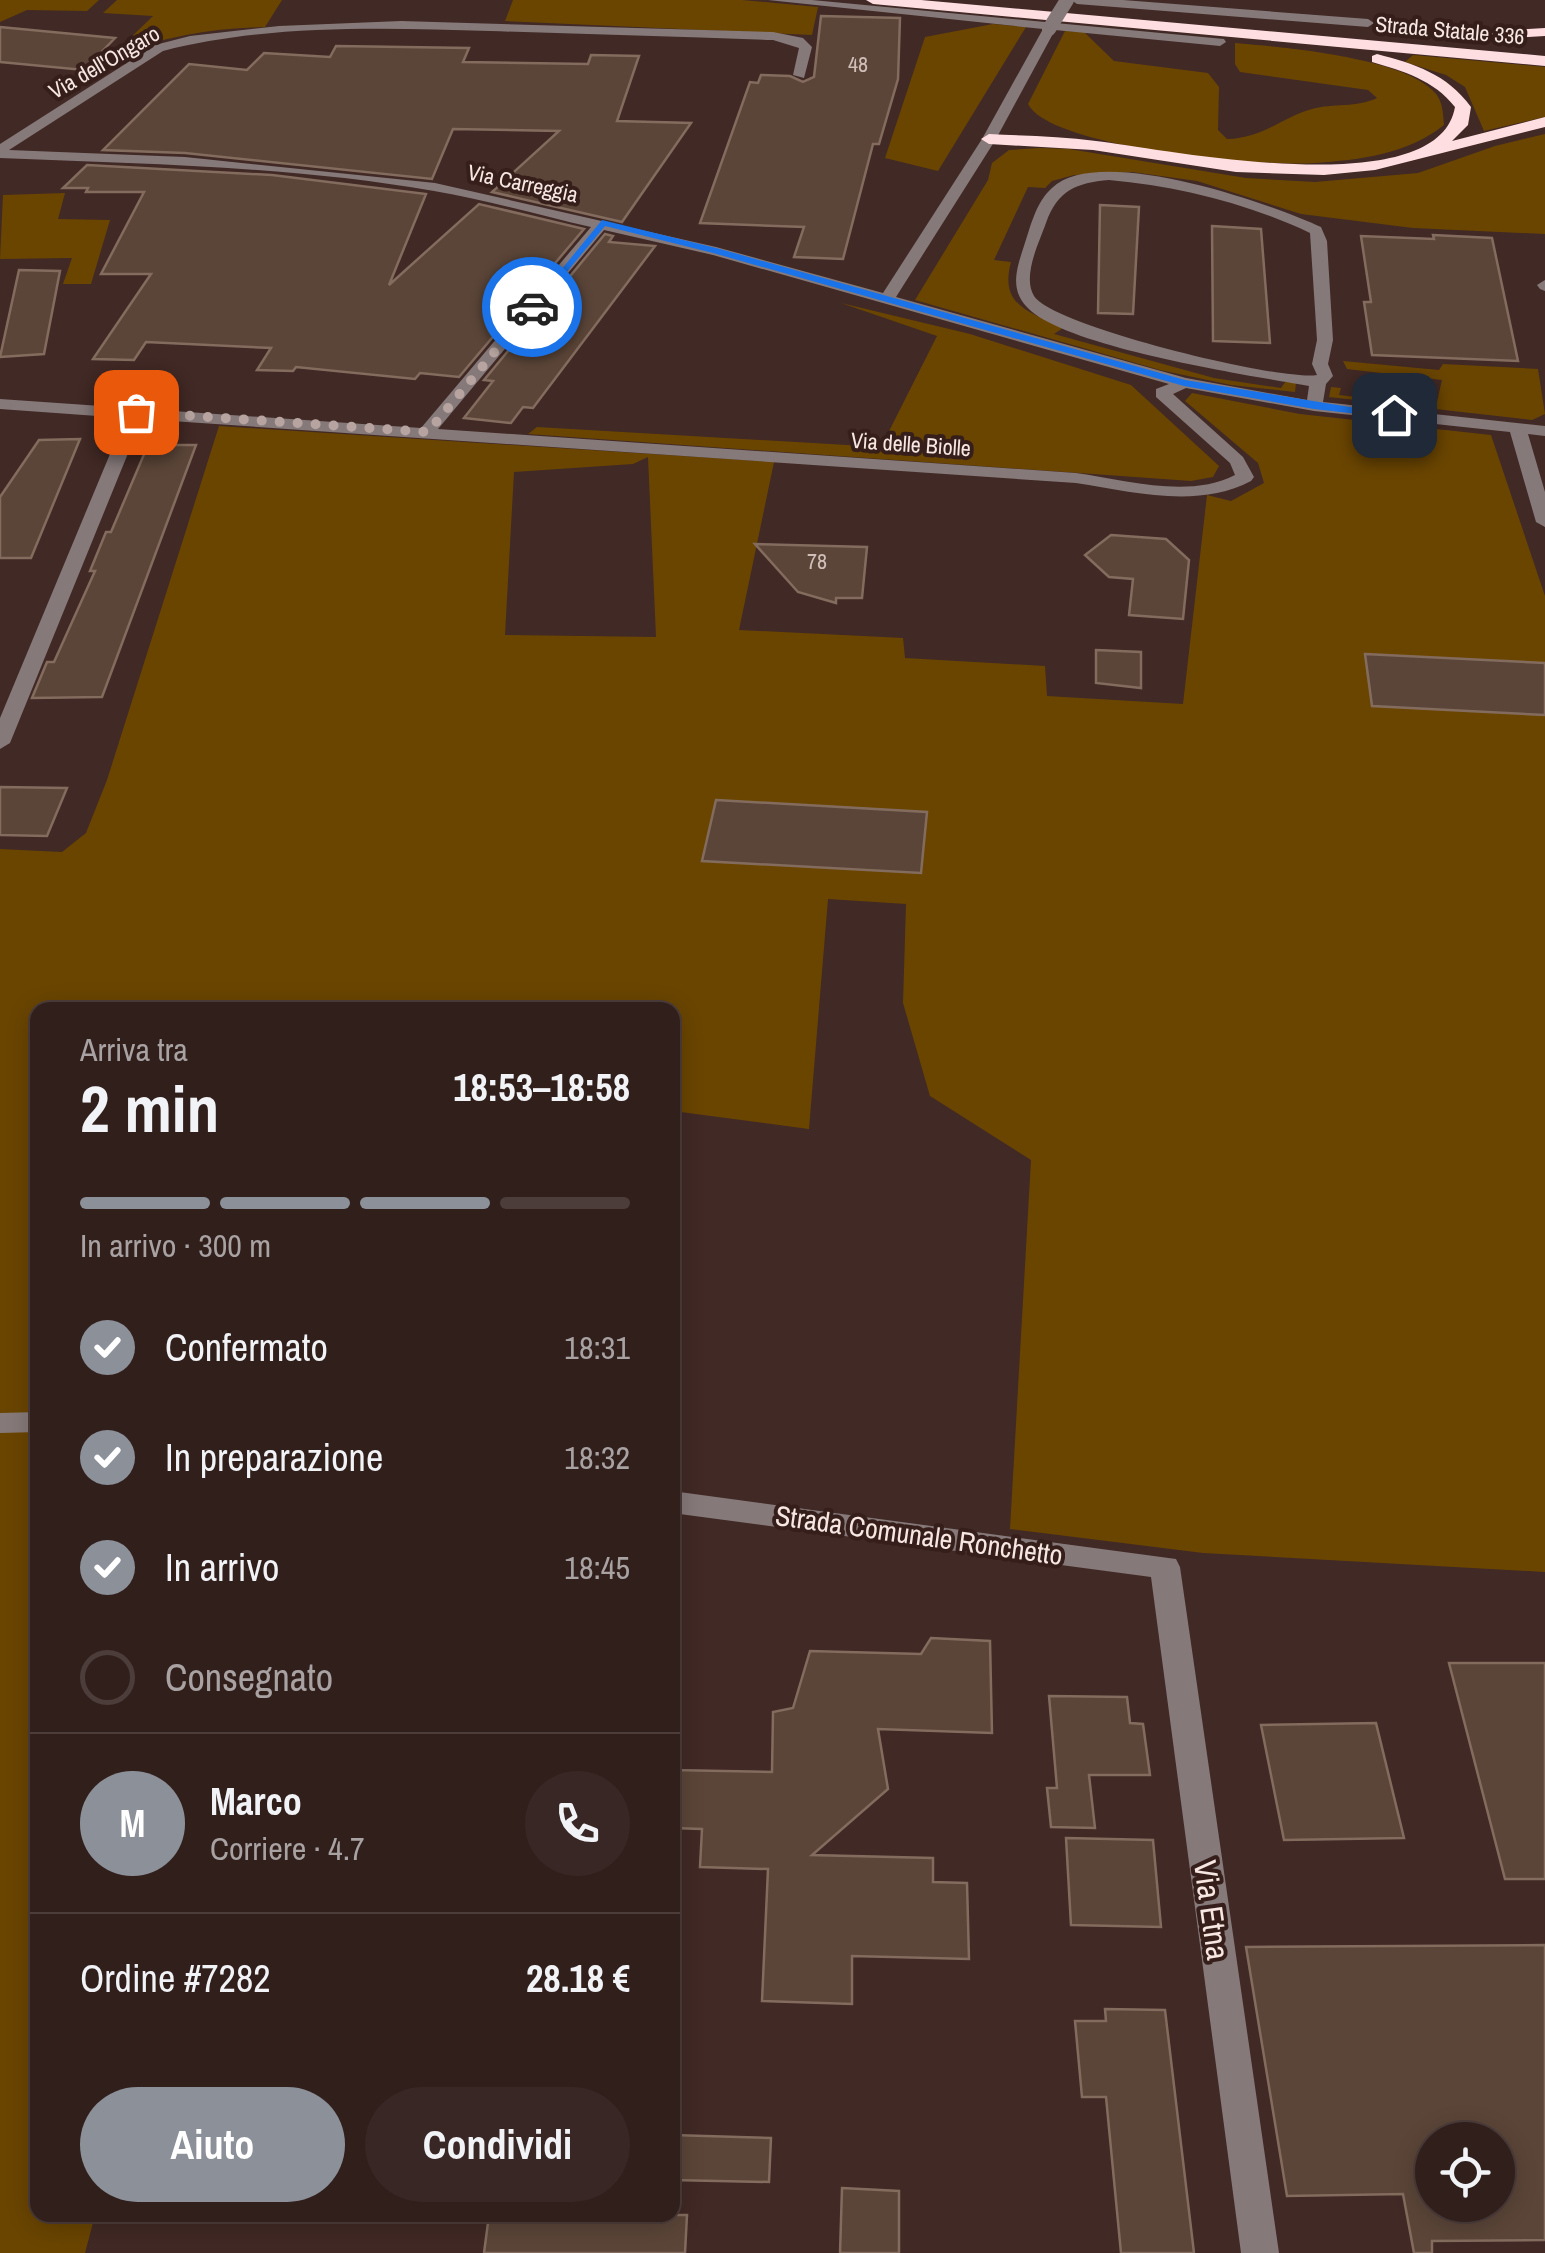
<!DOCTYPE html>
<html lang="it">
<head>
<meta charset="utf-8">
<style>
  body { margin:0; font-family:"Archivo Narrow",sans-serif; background:#392725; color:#f1f3f6; height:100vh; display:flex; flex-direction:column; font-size:38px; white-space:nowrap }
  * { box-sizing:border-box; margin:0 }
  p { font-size:32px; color:#a8a2a3 }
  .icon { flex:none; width:55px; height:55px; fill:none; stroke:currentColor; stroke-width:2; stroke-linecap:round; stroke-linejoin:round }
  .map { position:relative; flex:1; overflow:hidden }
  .drawer { position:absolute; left:30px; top:1002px; width:650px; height:1220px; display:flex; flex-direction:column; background:#311f1c; border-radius:20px; box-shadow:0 5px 25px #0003,0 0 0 2px #4c3d3b }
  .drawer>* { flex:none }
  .buttons { position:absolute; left:1415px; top:2122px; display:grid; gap:20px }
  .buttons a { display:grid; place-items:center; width:100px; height:100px; border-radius:50%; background:#311f1c; box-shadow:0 5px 25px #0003,0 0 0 2px #4c3d3b; font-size:50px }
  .pin { position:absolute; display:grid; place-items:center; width:85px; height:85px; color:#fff; margin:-42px; border-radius:20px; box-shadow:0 5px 15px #0006 }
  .courier { position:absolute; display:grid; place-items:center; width:100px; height:100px; margin:-50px; border:8px solid #1a73e8; border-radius:50%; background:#fff; color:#222; box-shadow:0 2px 12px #0007 }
  .summary em { font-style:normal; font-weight:800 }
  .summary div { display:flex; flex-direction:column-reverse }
  .summary { display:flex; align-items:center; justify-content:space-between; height:170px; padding:0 50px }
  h1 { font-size:65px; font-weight:800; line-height:75px }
  .bar { display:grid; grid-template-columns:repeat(4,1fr); gap:15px 10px; align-content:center; height:120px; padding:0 50px }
  .bar i { height:12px; border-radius:8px; background:#4c3d3b }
  .bar .active { background:#8c9099 }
  .bar p { grid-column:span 4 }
  .line { display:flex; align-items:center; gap:25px; padding:0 50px; border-top:2px solid #4c3d3b }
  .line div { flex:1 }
  .round { display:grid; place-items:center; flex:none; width:105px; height:105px; border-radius:52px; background:#392725 }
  ol { padding:0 50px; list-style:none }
  li { display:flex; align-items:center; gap:30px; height:110px }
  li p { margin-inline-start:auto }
  li .icon { padding:10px; border-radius:50%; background:#8c9099; color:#fff; stroke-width:4 }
  li:last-child { color:#a8a2a3 }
  li i { width:55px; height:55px; border:5px solid #4c3d3b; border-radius:50% }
  .button { display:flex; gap:20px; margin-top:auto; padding:20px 50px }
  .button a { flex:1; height:115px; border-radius:60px; background:#8c9099; color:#fff; font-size:40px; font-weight:800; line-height:115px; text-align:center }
  .button a+a { background:#392725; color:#f1f3f6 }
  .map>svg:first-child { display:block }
  .green { fill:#6a4500; fill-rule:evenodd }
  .building { fill:#5b4538; stroke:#836c5e; stroke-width:2.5; fill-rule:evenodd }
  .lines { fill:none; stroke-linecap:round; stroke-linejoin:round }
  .minor { fill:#86797a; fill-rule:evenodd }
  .highway { fill:#ffdee2; fill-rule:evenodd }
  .minor-bridge { stroke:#86797a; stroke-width:14 }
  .route { fill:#1a73e8 }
  .done { stroke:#b7a4a0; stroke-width:10; stroke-dasharray:0 18 }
  .labels { text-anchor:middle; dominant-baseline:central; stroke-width:8; stroke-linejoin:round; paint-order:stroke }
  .far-street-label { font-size:22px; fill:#f7e7e3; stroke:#361f1b }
  .number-label { font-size:22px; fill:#d0beb8 }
  .street-label { font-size:28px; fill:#f7e7e3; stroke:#361f1b }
  .near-street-label { font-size:32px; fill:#f7e7e3; stroke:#361f1b }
</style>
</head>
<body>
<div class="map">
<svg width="1545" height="2253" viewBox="0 0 1545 2253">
  <rect width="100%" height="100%" fill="#412925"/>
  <g class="green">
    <polygon points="0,0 99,0 87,11 27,10 0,22"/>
    <path d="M117,0H282L265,27C238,28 212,30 186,35C163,39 146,47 124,44L153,16L103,13Z"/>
    <polygon points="513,0 742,0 818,7 812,35 505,21"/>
    <polygon points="993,24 1026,27 938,171 885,158 925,37"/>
    <path d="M1065,31L1084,32L1114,61L1208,73L1219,87L1218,130L1227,139C1264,138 1282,117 1312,109C1334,103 1356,108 1377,98L1368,90L1240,72L1235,64V43C1281,47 1408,57 1437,95C1443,104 1443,114 1444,125C1408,154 1360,160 1314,163C1264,167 1050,148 1028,104Z"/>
    <polygon points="1413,55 1545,67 1545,117 1484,131 1465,87 1446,75 1405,62"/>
    <path d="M1545,134V234L1413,228L1301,214L1197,181L1132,172L1074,175L1052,181L1045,188L1028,187L994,260L1011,262C999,306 1030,312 1063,328L1054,334L1214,378L1281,388L1286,381L1296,383L1295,392L1231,385L1160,370L915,300L988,180L992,163L1009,150L1039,148L1069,149L1246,178L1315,182L1418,173L1495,146Z"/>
    <polygon points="65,193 58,219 110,220 91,284 63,284 72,258 0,259 3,195"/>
    <polygon points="841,303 970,334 1131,385 1219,466 1213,477 1191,481 528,434 537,427 881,447 937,336"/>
    <polygon points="1343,361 1439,370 1443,364 1538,369 1545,414 1532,420 1329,397 1331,387 1341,388 1339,395 1436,406 1442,380 1347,369"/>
    <path d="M1192,393L1300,414L1491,435L1545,596V1572L1203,1553L1010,1529L1031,1160L930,1096L903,1003L906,904L828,899L809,1129L673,1111L672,1010H38V2215H95L85,2253H0V849L62,852L86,833L107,780L219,426L774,462L739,630L903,638L905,658L1045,666L1047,696L1183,704L1207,495L1231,501L1264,483L1258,463L1185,401ZM648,457L656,637L505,635L514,472L633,464Z"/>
  </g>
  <g class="building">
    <polygon points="821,16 900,18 898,79 879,144 873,144 843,259 794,257 804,227 700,223 750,82 758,83 761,75 790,76 803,82 814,77"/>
    <polygon points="0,27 115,38 84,70 0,62"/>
    <polygon points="336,46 469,48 463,62 588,64 591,55 639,56 617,121 691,123 622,222 492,192 559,131 453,129 432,179 185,153 103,150 189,64 247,70 264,53 330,57"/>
    <polygon points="87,165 272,175 426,194 389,285 479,204 584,229 459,377 420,373 415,379 296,367 293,371 257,370 271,348 146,342 134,360 93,359 151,274 101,274 144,192 86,192 88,188 63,188"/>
    <polygon points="1100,205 1139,207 1133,314 1098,313"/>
    <polygon points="1212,226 1261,229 1270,343 1213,341"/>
    <polygon points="605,234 613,236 609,242 655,246 533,408 523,407 511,423 464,418 493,381 484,380"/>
    <polygon points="1433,235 1492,238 1518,361 1372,355 1364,302 1371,302 1361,236 1434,239"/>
    <polygon points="19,270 60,271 44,354 0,357"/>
    <polygon points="80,439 31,558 0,558 0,497 39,440"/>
    <polygon points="148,445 196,445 102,697 32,698 47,662 54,662 95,571 90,571 106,532 111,532"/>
    <polygon points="1111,535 1166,539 1189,560 1183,619 1129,615 1133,579 1109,577 1085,555"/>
    <polygon points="755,544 867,547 862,598 836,598 836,603 798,592"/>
    <polygon points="1096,650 1141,652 1141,688 1096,683"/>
    <polygon points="1365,654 1545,663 1545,715 1372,706"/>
    <polygon points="0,787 67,788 47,836 0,835"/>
    <polygon points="716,800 927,812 921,873 702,861"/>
    <polygon points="931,1638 990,1641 992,1733 878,1729 888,1789 812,1855 933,1858 933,1882 967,1883 969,1959 852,1956 852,2004 762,2001 768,1869 700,1867 702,1829 672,1828 672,1770 772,1772 773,1712 793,1708 810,1651 921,1654"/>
    <polygon points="1449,1663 1545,1663 1545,1879 1505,1879"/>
    <polygon points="1049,1696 1127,1697 1130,1723 1143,1724 1150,1775 1089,1775 1095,1828 1051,1827 1047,1788 1057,1788"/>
    <polygon points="1376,1723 1404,1838 1284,1840 1261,1725"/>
    <polygon points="1066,1838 1153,1840 1161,1927 1071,1925"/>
    <path d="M1545,1945V2240L1432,2241V2253H1414L1403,2194L1287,2196L1246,1947ZM1432,2140H1498V2205H1432Z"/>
    <polygon points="1105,2009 1165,2010 1194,2253 1121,2253 1106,2097 1082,2097 1075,2021 1106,2021"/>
    <polygon points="672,2135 771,2138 769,2182 672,2180"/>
    <polygon points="842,2188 899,2191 899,2253 840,2253"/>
    <polygon points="489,2215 687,2215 685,2253 484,2253"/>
  </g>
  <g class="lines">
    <g class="minor">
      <path d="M768,0H812L1224,39L1226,42L1220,46L1055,30L996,139L896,297L1186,378L1307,400L1309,386C1247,375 1076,349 1031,311C1010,293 1015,273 1023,249C1030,229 1035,203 1052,188C1098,143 1269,203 1321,227L1327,241L1333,340L1328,364L1333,376L1326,384L1323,402L1545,426V436L1528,434L1545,492V527L1536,522L1510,432L1314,411L1186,388L1173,394L1243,457L1254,477L1251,481C1198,509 1133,492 1076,483L142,419L10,743L0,749V718L125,418L0,409V399L421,428L591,227C539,215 487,200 434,191C291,166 145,164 0,158V144L155,45L190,36L279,26L401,21L773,32L803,38L812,47L804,78L793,75L799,48L773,40C679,37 585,34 490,31C383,28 268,24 163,51L9,150L185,157L435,183L716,247L883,293L982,139L1043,29ZM1109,180C1178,186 1246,203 1310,233L1317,340L1312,364L1317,375C1283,382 1052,326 1034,296C1022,276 1039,243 1046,223C1058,190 1076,183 1109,180ZM604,230L713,255L1169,384L1156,389V397L1230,463L1235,475C1189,499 1125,480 1076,473L438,429Z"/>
      <polygon points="1071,0 1123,0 1368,19 1374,23 1368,27 1077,4"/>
      <polygon points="1545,280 1545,291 1540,289 1537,285"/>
      <polygon points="38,1412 38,1432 0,1433 0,1413"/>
      <polygon points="672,1491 1176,1559 1180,1567 1279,2253 1241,2253 1151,1577 672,1513"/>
    </g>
    <g class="highway">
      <polygon points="866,0 921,0 1545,56 1545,66 873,4"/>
      <polygon points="1545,28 1545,36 1468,41 1461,37 1468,33"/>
      <path d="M1377,54C1415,64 1447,74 1471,107L1468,125L1452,141L1545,117V127L1375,170L1324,175L1236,172L1093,150L989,144L981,139L989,134C1025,136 1061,136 1096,141C1165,149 1438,206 1455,107C1434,80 1403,71 1372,62V56Z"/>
    </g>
    <polyline class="minor-bridge" points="1049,29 1067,0"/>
  </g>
  <polygon class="route" points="602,220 720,249 1185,380 1399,415 1394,418 1314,409 1184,386 713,253 605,226 536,309 529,309"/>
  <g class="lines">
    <polyline class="done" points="136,412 428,432 532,307"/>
  </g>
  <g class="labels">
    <g class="far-street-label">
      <text transform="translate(1450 30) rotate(5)">Strada Statale 336</text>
      <text transform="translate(104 62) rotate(-30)">Via dell'Ongaro</text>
      <text transform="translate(523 183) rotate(12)">Via Carreggia</text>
      <text transform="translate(911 444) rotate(4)">Via delle Biolle</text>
    </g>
    <g class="number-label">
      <text x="858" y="64">48</text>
      <text x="817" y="561">78</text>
    </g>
    <g class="street-label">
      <text transform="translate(919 1535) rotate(8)">Strada Comunale Ronchetto</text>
    </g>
    <g class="near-street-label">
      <text transform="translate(1212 1910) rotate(82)">Via Etna</text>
    </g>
  </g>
</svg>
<div class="buttons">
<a><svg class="icon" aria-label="locate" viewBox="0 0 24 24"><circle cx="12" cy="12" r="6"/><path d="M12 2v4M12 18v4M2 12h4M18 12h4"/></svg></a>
</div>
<div class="pin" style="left:136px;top:412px;background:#ea580c"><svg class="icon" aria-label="bag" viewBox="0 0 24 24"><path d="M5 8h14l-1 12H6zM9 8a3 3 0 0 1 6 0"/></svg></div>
<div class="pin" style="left:1394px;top:415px;background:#1f2937"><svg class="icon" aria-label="home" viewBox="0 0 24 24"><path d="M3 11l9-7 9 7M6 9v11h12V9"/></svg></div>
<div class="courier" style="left:532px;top:307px"><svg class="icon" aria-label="car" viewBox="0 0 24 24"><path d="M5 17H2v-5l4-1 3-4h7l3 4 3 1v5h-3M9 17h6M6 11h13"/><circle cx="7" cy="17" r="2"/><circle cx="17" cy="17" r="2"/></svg></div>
<section class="drawer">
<div class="summary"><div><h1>2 min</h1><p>Arriva tra</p></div><em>18:53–18:58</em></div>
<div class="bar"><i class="active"></i><i class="active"></i><i class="active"></i><i></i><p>In arrivo · 300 m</p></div>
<ol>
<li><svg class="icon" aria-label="check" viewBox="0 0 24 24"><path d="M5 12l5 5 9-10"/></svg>Confermato<p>18:31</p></li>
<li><svg class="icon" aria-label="check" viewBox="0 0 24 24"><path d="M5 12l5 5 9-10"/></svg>In preparazione<p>18:32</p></li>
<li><svg class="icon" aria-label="check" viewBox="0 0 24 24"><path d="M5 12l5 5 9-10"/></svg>In arrivo<p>18:45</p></li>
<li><i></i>Consegnato</li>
</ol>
<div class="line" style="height:180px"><b class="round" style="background:#8c9099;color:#fff">M</b><div><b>Marco</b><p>Corriere · 4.7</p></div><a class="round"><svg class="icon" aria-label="phone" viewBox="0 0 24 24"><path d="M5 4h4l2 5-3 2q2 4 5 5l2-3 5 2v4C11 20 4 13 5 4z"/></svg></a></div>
<div class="line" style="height:130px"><div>Ordine #7282</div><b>28.18 €</b></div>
<div class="button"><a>Aiuto</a><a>Condividi</a></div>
</section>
</div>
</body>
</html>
